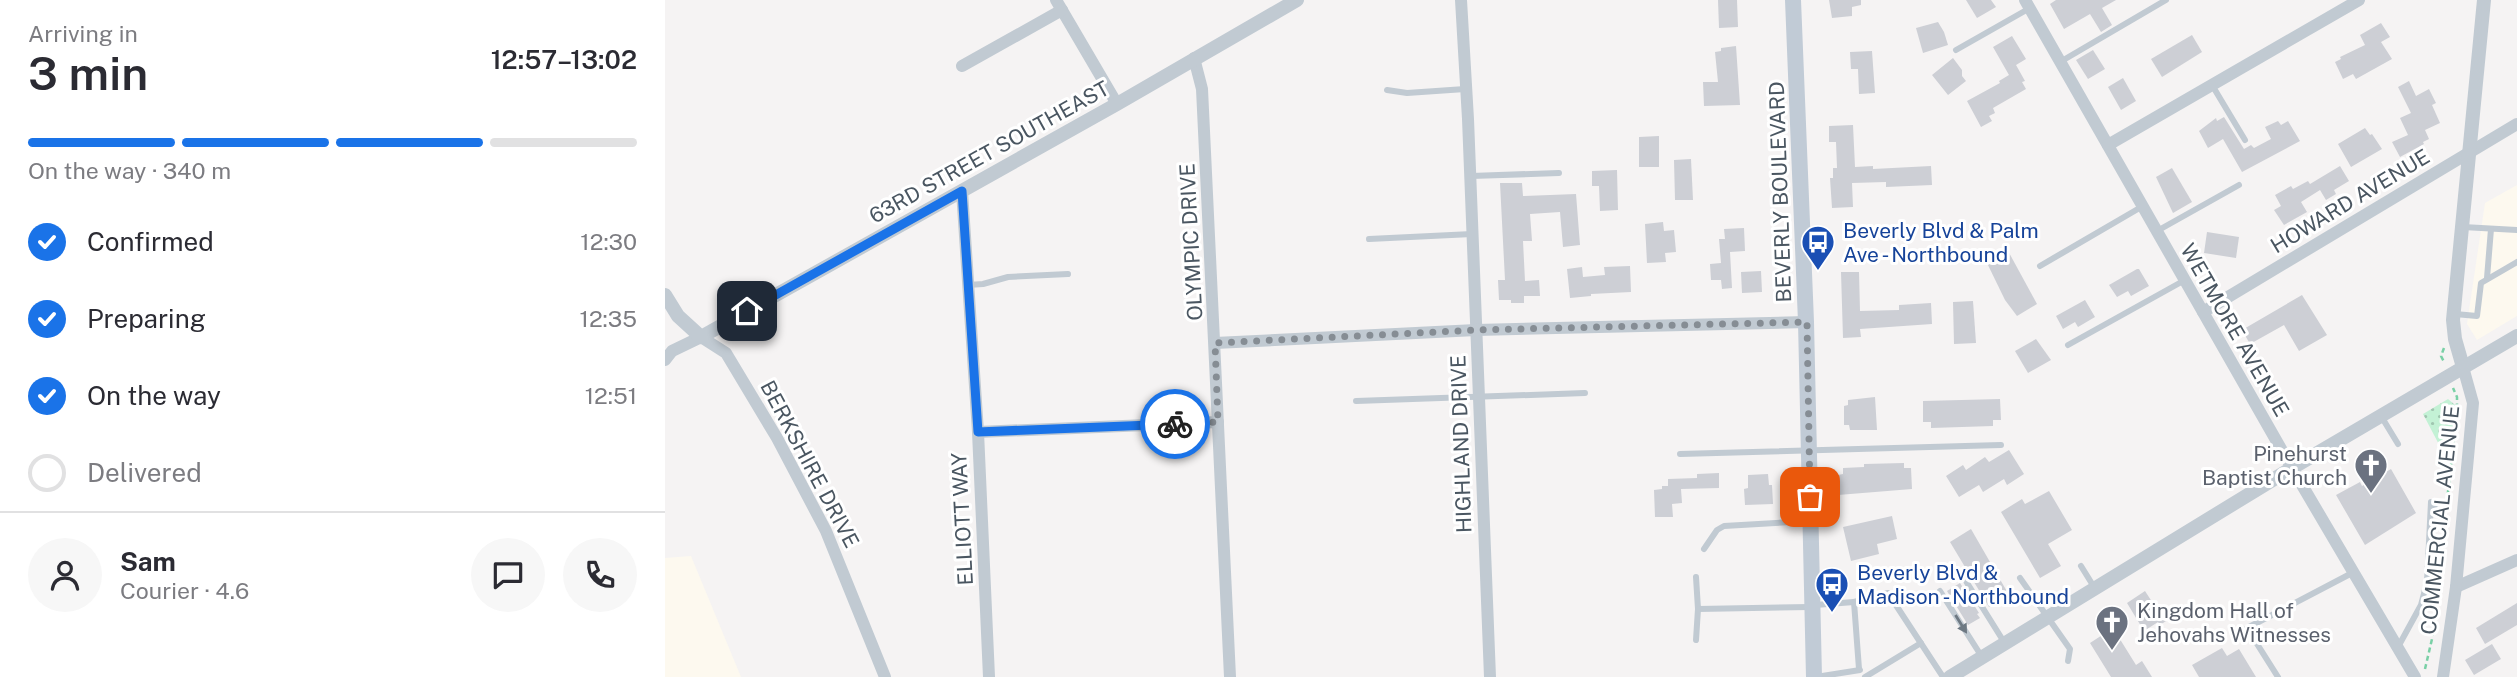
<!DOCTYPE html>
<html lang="en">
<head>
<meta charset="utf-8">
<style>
  body { margin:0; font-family:"Public Sans",sans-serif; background:#f7f7f7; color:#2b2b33; height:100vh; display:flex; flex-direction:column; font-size:26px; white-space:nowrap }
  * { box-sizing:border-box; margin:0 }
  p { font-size:23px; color:#7c7c81 }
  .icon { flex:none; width:38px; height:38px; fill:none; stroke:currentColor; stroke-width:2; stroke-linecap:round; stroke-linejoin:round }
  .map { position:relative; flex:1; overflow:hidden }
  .panel { display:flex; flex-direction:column; background:#fff; width:665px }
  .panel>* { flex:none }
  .pin { position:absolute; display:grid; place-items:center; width:60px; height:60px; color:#fff; margin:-30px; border-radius:14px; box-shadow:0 4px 10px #0006 }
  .courier { position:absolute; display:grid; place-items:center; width:70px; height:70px; margin:-35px; border:5px solid #1a73e8; border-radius:50%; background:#fff; color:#222; box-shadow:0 2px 9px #0007 }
  .overview em { font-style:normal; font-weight:600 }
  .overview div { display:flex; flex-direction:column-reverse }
  .overview { display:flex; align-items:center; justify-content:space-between; height:119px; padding:0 28px }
  h1 { font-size:46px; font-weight:600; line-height:52px }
  .bar { display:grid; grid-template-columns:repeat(4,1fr); gap:10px 7px; align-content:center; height:84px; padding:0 28px }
  .bar i { height:9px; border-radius:5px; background:#e1e1e2 }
  .bar .active { background:#1a73e8 }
  .bar p { grid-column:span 4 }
  .line { display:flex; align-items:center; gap:18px; padding:0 28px; border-top:2px solid #e1e1e2 }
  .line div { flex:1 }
  .round { display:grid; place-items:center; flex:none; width:74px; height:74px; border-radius:37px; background:#f7f7f7 }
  ol { padding:0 28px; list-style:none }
  li { display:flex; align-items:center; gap:21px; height:77px }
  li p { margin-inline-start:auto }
  li .icon { padding:7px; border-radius:50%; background:#1a73e8; color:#fff; stroke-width:4 }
  li:last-child { color:#7c7c81 }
  li i { width:38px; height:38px; border:4px solid #e1e1e2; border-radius:50% }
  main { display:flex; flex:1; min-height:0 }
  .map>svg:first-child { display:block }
  .commercial { fill:#fdf9ef }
  .park { fill:url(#park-dots) }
  .building { fill:#cdcfd5 }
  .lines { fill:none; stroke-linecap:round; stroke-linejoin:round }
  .path { stroke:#7ad0a6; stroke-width:2.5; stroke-dasharray:5 3.5; stroke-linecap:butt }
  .service { stroke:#c1cad2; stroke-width:6 }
  .minor { stroke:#c1cad2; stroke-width:12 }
  .tertiary { stroke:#c1cad2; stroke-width:14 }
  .secondary { stroke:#c1cbd6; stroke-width:16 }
  .oneway { fill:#6e7983 }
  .done { stroke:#868d94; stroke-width:7; stroke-dasharray:0 12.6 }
  .route { stroke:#1a73e8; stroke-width:9 }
  .labels { text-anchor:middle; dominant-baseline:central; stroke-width:6; stroke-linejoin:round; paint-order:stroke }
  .street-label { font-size:21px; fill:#4a5661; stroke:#fff }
  .transit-label { font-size:21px; fill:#164399; stroke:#fff; text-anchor:start }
  .worship-label { font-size:21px; fill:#5b616d; stroke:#fff; text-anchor:end }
</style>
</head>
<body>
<main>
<section class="panel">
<div class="overview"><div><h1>3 min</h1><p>Arriving in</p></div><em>12:57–13:02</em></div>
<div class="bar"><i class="active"></i><i class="active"></i><i class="active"></i><i></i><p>On the way · 340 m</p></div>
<ol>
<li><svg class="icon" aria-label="check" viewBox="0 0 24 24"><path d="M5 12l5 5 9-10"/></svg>Confirmed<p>12:30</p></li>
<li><svg class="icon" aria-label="check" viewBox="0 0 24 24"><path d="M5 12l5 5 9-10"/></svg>Preparing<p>12:35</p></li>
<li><svg class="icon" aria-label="check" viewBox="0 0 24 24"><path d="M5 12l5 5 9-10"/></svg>On the way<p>12:51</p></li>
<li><i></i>Delivered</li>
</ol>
<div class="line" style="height:126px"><a class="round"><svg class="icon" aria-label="person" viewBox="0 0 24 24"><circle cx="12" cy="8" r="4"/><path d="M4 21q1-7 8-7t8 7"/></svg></a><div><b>Sam</b><p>Courier · 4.6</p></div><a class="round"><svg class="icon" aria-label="chat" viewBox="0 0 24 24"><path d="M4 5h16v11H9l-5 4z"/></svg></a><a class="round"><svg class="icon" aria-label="phone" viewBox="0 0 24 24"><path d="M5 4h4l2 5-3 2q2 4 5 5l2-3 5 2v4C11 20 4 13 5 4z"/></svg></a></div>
</section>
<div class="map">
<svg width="1852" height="677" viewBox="0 0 1852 677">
  <defs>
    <pattern id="park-dots" width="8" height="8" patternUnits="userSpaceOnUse" patternTransform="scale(1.75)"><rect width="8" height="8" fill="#c3f1d5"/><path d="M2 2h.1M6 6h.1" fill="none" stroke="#a0c6b0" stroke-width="1.8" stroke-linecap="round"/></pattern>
  </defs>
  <rect width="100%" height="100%" fill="#f5f3f3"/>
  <g class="commercial">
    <polygon points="1852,185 1852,316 1812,340 1802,324 1820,203"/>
    <polygon points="26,556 76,677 0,677 0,558"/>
  </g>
  <polygon class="park" points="1783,399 1790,405 1785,454 1779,454 1758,414"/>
  <g class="building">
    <polygon points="1053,0 1072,0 1073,27 1054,28"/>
    <polygon points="1164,0 1196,0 1196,5 1187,7 1187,16 1167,18"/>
    <polygon points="1301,0 1326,0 1331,7 1312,18"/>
    <polygon points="1391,0 1451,0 1437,8 1447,25 1436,32 1425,14 1399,29 1385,4"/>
    <polygon points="1273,22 1279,32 1283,45 1258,53 1251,28"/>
    <polygon points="1716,23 1725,37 1716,42 1727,59 1691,79 1688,74 1678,79 1670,62 1676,59 1675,57 1700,45 1695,35"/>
    <polygon points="1527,35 1537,52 1497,77 1486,59"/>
    <polygon points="1347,36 1361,59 1351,65 1360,81 1357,82 1361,89 1328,108 1330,113 1324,116 1327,121 1316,127 1302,101 1335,83 1334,81 1344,75 1328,47"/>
    <polygon points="1071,46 1075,105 1039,106 1038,82 1053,82 1050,52 1056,51 1056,48"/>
    <polygon points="1428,50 1440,69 1423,79 1411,60"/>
    <polygon points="1207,51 1210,93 1194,94 1193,69 1186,69 1185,52"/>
    <polygon points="1288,58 1297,70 1297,76 1301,81 1283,95 1267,75"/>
    <polygon points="1458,78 1471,101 1456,110 1443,87"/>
    <polygon points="1744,81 1751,96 1764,89 1771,103 1767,105 1775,123 1760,130 1764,139 1758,142 1759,144 1735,157 1727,142 1743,135 1735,118 1746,113 1733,87"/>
    <polygon points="1559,117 1579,149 1586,145 1589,148 1606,139 1600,127 1613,121 1616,125 1623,121 1635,141 1577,172 1558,139 1543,148 1534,131 1551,118 1552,121"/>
    <polygon points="1188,125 1190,167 1208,166 1208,169 1266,166 1267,185 1221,187 1221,182 1187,183 1188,207 1167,208 1165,178 1168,178 1168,168 1172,168 1171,142 1164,142 1164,126"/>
    <polygon points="1700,128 1705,135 1707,134 1717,149 1686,167 1673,144"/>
    <polygon points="994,136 994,167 974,167 974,137"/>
    <polygon points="1026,159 1028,200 1010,200 1009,160"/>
    <polygon points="1675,166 1684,181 1669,190 1671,194 1661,200 1655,190 1636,202 1642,212 1619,225 1609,210 1616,206 1610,195 1626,186 1628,189 1643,181 1645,184"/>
    <polygon points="1507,168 1527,202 1508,213 1491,177"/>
    <polygon points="952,170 953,210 935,211 934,186 927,186 927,171"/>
    <polygon points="835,183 857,183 858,196 911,194 915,245 898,247 895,212 865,214 867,241 858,241 860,281 874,280 875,296 859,296 859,303 846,303 846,300 834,300 833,280 840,280"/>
    <polygon points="998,222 999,231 1009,230 1011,252 1000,253 1001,262 982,263 980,224"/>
    <polygon points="1079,228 1080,251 1065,252 1067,288 1057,289 1056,280 1046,280 1045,264 1056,263 1054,239 1060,239 1059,229"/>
    <polygon points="1542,232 1574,237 1571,258 1539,253"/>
    <polygon points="1342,249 1372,304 1352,316 1340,300 1321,261"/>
    <polygon points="965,266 966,292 926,294 926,296 905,298 902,269 917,267 918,277 940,275 939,267"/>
    <polygon points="1472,269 1474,269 1484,286 1466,296 1463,291 1452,297 1444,285"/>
    <polygon points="1096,271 1097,292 1077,293 1076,272"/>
    <polygon points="1176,272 1194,272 1195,311 1234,310 1234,305 1266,303 1267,324 1195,329 1196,337 1178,338"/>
    <polygon points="1637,295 1662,335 1634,351 1619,325 1585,344 1577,330"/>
    <polygon points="1420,300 1430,317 1413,327 1410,322 1398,329 1391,316"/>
    <polygon points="1308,301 1311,343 1289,344 1288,302"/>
    <polygon points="1371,339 1386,360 1363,373 1350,351"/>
    <polygon points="1210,397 1212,430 1185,430 1184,425 1179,425 1179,406 1183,405 1183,400"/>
    <polygon points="1335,399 1336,420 1328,420 1328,426 1266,428 1266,422 1258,422 1258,401"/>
    <polygon points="1344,450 1359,474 1342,485 1339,479 1318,492 1314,485 1294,497 1281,476 1298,465 1301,470 1320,457 1324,462"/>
    <polygon points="1239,463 1239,468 1246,468 1247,489 1173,495 1173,475 1178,474 1178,468 1199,467 1199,464"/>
    <polygon points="1726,469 1751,513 1700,545 1671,495 1695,482 1697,486"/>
    <polygon points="1054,473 1054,488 1016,489 1017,503 1007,504 1008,517 990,517 989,490 997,489 997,486 1003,486 1003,479 1032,478 1032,474"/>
    <polygon points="1103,474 1104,485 1107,485 1108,504 1080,505 1079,489 1083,488 1083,475"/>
    <polygon points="1384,491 1407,530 1383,544 1396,566 1375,578 1336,512 1357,499 1360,504"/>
    <polygon points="1227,516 1232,539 1212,544 1214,554 1186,561 1178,527"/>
    <polygon points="1306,529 1344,595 1324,607 1285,542"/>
    <polygon points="1295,583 1314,613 1312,614 1315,618 1303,625 1282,591"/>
    <polygon points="1480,591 1493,611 1497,609 1504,619 1495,625 1493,622 1479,631 1462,603"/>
    <polygon points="1852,603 1852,625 1820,644 1811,628"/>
    <polygon points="1448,628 1471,665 1477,661 1487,677 1446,677 1425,643"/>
    <polygon points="1827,644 1836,659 1809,675 1800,660"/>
    <polygon points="1557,648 1562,656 1574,649 1591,677 1534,677 1527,665"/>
  </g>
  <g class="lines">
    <g class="path">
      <polyline points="1779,348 1776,356 1779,362"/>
      <polyline points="1781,510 1792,410 1792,397 1788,388"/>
      <polyline points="1760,669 1767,639 1779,534"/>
    </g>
    <g class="service">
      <polyline points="1291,50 1365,8"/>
      <polyline points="1395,62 1501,0"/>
      <polyline points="1547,85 1580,140"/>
      <polyline points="722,90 742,93 800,89"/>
      <polyline points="806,176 894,173"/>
      <polyline points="1798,227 1852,230"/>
      <polyline points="1492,231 1574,185"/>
      <polyline points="704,239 807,234"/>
      <polyline points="1375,266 1478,206"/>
      <polyline points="1822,278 1826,229"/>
      <polyline points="303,285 318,284 343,277 403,274"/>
      <polyline points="1790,314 1812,316 1816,283 1852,262"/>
      <polyline points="1403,345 1520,280"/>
      <polyline points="691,401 920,393"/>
      <polyline points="1716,416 1733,444"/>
      <polyline points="1015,454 1336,445"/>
      <polyline points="1767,503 1780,525"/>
      <polyline points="1039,549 1052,530 1059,526 1144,521"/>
      <polyline points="1416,566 1429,587"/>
      <polyline points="1031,577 1033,609 1145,607"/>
      <polyline points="1299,578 1339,642"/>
      <polyline points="1355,578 1405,649 1403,661"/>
      <polyline points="1275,591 1317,657"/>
      <polyline points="1189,602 1223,593 1278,677"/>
      <polyline points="1150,605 1189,602 1194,669"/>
      <polyline points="1031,640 1033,609"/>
      <polyline points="1733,647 1756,605 1762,582 1766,502"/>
      <polyline points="1151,677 1195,670"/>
      <polyline points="1200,677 1256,643"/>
      <polyline points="1613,677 1582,628 1689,572"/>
    </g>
    <g class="minor">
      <polyline points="391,0 452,104"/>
      <polyline points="796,0 803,119 825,677"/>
      <polyline points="1360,0 1627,468 1750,677"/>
      <polyline points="529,58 537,89 565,677"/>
      <polyline points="297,66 397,10"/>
      <polyline points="1443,145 1694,0"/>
      <polyline points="297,191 313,432 324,677"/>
      <polyline points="1538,312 1852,124"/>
      <polyline points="550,343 811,330 1141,322"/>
      <polyline points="0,360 7,351 36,337 61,353 112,438 161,531 220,677"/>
      <polyline points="313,432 553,422"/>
      <polyline points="1791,587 1852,560"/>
      <polyline points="1778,677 1791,587 1808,403 1798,367"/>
    </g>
    <g class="tertiary">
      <polyline points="0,295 13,316 36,337 452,104 632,0"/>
      <polyline points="1798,367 1790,339 1788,320 1819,0"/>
      <polyline points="1285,677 1627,468 1852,336"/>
    </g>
    <polyline class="secondary" points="1128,0 1141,322 1149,677"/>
  </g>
  <defs><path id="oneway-solid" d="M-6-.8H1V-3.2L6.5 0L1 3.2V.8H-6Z" transform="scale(1.75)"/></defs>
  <use class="oneway" href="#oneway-solid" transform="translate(1296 624) rotate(58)"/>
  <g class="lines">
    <polyline class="done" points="510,424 553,422 550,343 811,330 1142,322 1145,497"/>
    <polyline class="route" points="82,311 297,191 313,432 510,424"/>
  </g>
  <defs>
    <symbol id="bus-pin" viewBox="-11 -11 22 30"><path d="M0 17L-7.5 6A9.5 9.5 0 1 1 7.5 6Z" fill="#1a4fb4" stroke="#fff"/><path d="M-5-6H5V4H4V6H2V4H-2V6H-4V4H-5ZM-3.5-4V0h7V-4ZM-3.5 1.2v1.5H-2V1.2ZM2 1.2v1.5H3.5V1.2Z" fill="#fff"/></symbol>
    <symbol id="church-pin" viewBox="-11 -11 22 30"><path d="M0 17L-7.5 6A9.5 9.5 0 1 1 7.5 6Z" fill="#6b7280" stroke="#fff"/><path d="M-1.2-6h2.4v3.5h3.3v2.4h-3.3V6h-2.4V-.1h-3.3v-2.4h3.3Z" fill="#fff"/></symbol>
  </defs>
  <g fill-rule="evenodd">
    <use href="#bus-pin" x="1134" y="223" width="38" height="52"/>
    <use href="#church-pin" x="1687" y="446" width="38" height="52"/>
    <use href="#bus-pin" x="1148" y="565" width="38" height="52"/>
    <use href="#church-pin" x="1428" y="603" width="38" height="52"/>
  </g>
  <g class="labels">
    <g class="street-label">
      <text transform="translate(324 152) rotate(-29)">63RD STREET SOUTHEAST</text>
      <text transform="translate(1115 192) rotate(-92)">BEVERLY BOULEVARD</text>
      <text transform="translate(1685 201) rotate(-31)">HOWARD AVENUE</text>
      <text transform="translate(526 242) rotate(-93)">OLYMPIC DRIVE</text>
      <text transform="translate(1570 330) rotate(60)">WETMORE AVENUE</text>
      <text transform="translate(796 444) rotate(-92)">HIGHLAND DRIVE</text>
      <text transform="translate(145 464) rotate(62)">BERKSHIRE DRIVE</text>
      <text transform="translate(297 519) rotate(-93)">ELLIOTT WAY</text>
      <text transform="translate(1775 520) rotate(-84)">COMMERCIAL AVENUE</text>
    </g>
    <g class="transit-label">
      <text x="1178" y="230">Beverly Blvd &amp; Palm<tspan x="1178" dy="24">Ave - Northbound</tspan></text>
      <text x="1192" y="572">Beverly Blvd &amp;<tspan x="1192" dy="24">Madison - Northbound</tspan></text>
    </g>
    <g class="worship-label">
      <text x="1682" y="453">Pinehurst<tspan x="1682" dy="24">Baptist Church</tspan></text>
      <text x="1472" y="610" text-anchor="start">Kingdom Hall of<tspan x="1472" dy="24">Jehovahs Witnesses</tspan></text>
    </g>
  </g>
</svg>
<div class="pin" style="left:1145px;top:497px;background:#ea580c"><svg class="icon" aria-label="bag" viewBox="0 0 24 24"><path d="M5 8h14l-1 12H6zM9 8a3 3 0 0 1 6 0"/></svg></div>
<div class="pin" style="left:82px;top:311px;background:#1f2937"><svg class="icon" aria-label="home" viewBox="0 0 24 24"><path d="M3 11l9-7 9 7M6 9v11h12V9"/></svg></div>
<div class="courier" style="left:510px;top:424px"><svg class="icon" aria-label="bike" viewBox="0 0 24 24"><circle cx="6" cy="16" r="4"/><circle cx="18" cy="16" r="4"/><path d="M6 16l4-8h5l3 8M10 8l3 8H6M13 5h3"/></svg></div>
</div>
</main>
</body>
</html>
